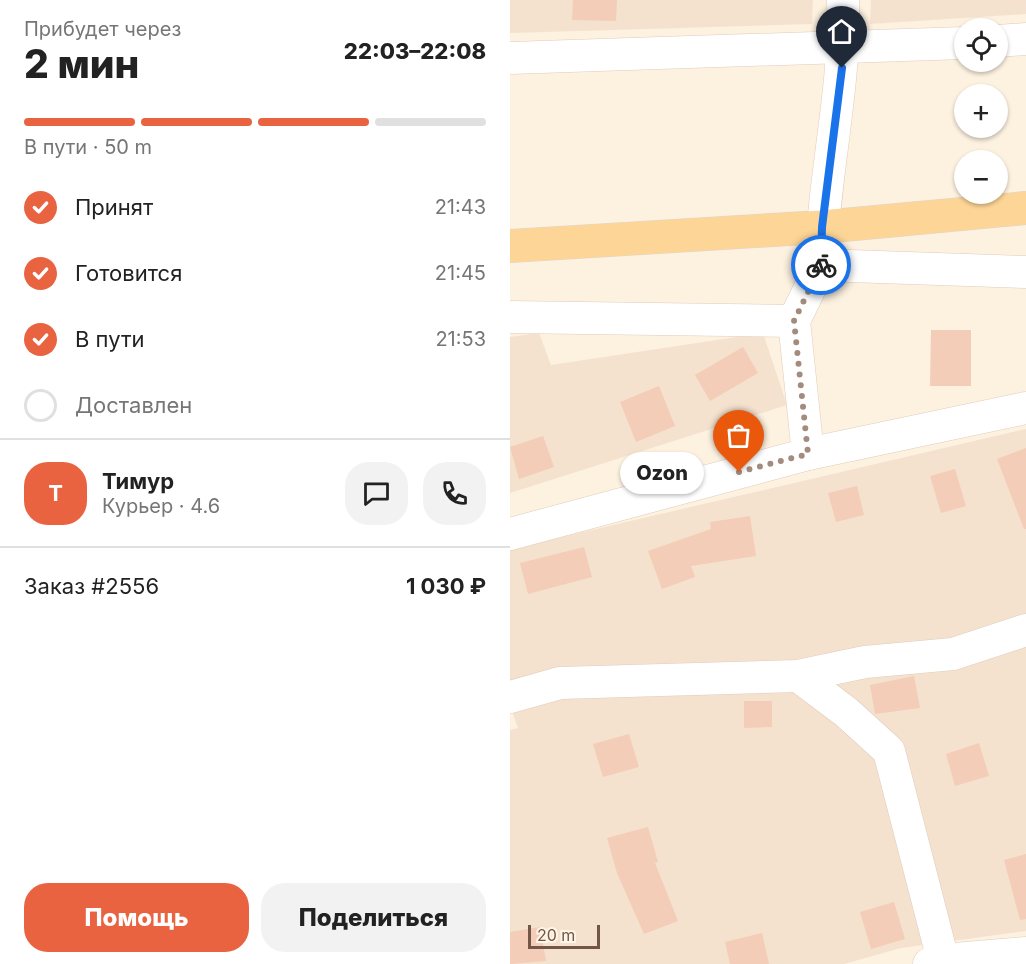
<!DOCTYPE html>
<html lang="ru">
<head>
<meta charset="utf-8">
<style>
  body { margin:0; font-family:Inter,sans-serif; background:#f2f2f2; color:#222; height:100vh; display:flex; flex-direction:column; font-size:22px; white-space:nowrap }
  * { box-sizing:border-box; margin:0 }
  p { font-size:20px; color:#767676 }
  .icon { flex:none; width:33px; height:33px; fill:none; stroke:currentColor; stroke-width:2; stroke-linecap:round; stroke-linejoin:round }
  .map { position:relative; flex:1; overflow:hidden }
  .details { display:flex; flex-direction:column; background:#fff; width:510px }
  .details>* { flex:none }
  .controls { position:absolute; left:444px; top:18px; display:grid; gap:12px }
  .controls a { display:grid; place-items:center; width:54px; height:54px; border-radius:50%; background:#fff; box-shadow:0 2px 4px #0004; font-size:30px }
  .scale { position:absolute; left:18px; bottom:15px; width:72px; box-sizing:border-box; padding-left:6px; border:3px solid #735647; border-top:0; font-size:16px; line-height:21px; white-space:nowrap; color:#735647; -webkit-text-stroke:4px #fff5e6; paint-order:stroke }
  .pin { position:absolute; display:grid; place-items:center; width:51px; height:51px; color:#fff; margin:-62px -26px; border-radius:50% 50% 50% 0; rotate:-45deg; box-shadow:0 0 6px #0007 }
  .pin .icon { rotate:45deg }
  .courier { position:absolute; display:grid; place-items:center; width:60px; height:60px; margin:-30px; border:4px solid #1a73e8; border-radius:50%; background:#fff; color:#222; box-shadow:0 2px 8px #0007 }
  .bubble { position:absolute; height:42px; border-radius:21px; background:#fff; box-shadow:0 2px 4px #0004; font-size:20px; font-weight:800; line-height:42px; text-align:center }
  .head em { font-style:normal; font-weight:800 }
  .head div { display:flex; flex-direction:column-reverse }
  .head { display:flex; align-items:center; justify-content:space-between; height:102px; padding:0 24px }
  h1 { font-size:39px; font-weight:800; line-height:45px }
  .bar { display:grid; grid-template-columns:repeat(4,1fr); gap:9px 6px; align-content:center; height:72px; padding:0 24px }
  .bar i { height:8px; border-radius:4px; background:#e0e0e0 }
  .bar .active { background:#ea6341 }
  .bar p { grid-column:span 4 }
  .line { display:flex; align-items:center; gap:15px; padding:0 24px; border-top:2px solid #e0e0e0 }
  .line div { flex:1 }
  .round { display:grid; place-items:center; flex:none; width:63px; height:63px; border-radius:24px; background:#f2f2f2 }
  ol { padding:0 24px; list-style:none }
  li { display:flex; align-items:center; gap:18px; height:66px }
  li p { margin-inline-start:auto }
  li .icon { padding:6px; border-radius:50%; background:#ea6341; color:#fff; stroke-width:4 }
  li:last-child { color:#767676 }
  li i { width:33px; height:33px; border:3px solid #e0e0e0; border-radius:50% }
  .action { display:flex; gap:12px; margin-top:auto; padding:12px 24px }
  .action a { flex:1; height:69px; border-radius:24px; background:#ea6341; color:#fff; font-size:24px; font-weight:800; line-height:69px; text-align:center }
  .action a+a { background:#f2f2f2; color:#222 }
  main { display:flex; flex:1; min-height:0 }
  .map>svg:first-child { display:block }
  .residential { fill:#f4e2ce }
  .building { fill:#f3cdb7 }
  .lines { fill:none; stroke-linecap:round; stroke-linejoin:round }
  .minor-casing { stroke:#e1ccbc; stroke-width:33 }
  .major-casing { stroke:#ddd6d3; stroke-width:34 }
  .minor { stroke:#fff; stroke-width:32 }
  .major { stroke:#fdd596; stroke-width:33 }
  .done { stroke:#a38c7d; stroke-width:6; stroke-dasharray:0 10.8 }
  .route { stroke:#1a73e8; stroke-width:8 }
</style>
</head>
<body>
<main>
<section class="details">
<div class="head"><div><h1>2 мин</h1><p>Прибудет через</p></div><em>22:03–22:08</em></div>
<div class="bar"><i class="active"></i><i class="active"></i><i class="active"></i><i></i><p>В пути · 50 m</p></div>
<ol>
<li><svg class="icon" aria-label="check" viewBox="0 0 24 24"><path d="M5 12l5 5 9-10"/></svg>Принят<p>21:43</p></li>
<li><svg class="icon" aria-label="check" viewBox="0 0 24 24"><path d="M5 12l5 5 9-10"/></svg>Готовится<p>21:45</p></li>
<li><svg class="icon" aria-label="check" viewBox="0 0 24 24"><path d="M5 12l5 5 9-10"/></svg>В пути<p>21:53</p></li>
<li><i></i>Доставлен</li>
</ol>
<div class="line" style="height:108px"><b class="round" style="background:#ea6341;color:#fff">Т</b><div><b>Тимур</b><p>Курьер · 4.6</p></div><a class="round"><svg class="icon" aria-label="chat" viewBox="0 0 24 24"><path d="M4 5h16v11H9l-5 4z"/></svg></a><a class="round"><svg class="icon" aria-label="phone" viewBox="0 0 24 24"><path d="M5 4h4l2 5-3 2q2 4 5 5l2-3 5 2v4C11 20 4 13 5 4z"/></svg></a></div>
<div class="line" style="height:78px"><div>Заказ #2556</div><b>1 030 ₽</b></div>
<div class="action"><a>Помощь</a><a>Поделиться</a></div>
</section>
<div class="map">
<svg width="516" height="964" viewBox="0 0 516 964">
  <rect width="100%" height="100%" fill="#fdf1e0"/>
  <g class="residential">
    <polygon points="0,0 303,0 302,24 0,33"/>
    <polygon points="361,0 516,0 516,14 360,24"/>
    <polygon points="29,333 41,365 253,333 277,405 0,493 0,337"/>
    <polygon points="516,429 516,931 391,948 334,964 0,964 0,730 8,728 0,706 0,549"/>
  </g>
  <g class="building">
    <polygon points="63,0 107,0 106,21 62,20"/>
    <polygon points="421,330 461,330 461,386 420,386"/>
    <polygon points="233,347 248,373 200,401 185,375"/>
    <polygon points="149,386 165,426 126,442 110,402"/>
    <polygon points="33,436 44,467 9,479 0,447"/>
    <polygon points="516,448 516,529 514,529 487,459"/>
    <polygon points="445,469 456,506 431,513 420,476"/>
    <polygon points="347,486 354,515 326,522 318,493"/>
    <polygon points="240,516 246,556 181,566 185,577 152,589 138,551 201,529 200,522"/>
    <polygon points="74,547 82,577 18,594 10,563"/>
    <polygon points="404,676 410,708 365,714 360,685"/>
    <polygon points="234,701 262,701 262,727 234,728"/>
    <polygon points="119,734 129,767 93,777 83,744"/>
    <polygon points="469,743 479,776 445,786 436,754"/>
    <polygon points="138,827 148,862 145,863 168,921 134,934 107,873 97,838"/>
    <polygon points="516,854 516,919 510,920 494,860"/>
    <polygon points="384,902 395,939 361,949 350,912"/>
    <polygon points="30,927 36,961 0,964 0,932"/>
    <polygon points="252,933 259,964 220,964 215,942"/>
  </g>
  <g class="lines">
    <defs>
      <g id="minor">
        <path d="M333,0C336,89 313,176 311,265L516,272"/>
        <polyline points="488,41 516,39"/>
        <polyline points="0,58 454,43"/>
        <polyline points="311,265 284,321 298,454 516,408"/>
        <polyline points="0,317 284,321"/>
        <polyline points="0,534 298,454"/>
        <polyline points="288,676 336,712 379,751 433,960"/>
        <polyline points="0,697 50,683 288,676 355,662 443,654 516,630"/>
        <polyline points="419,964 433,960 516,953"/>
      </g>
      <polyline id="major" points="0,246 312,227 516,208"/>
    </defs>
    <use href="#minor" class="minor-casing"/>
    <use href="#major" class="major-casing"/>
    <use href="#minor" class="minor"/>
    <use href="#major" class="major"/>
  </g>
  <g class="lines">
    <polyline class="done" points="229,472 298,454 284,321 311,265"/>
    <polyline class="route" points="311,265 312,227 332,68"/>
  </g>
</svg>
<div class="controls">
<a><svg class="icon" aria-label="locate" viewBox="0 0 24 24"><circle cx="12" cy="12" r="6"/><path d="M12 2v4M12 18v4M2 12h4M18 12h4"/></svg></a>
<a>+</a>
<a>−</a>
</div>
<div class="scale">20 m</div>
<div class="pin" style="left:229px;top:472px;background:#ea580c"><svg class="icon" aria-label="bag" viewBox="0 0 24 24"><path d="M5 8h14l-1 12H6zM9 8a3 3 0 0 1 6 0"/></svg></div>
<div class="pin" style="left:332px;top:68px;background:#1f2937"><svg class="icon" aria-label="home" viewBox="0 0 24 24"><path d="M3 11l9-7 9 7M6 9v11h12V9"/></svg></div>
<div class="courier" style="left:311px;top:265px"><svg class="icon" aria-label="bike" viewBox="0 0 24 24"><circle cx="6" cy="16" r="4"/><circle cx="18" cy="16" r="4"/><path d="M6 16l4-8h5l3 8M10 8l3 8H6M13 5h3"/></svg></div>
<div class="bubble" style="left:110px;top:452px;width:84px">Ozon</div>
</div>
</main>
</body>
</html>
